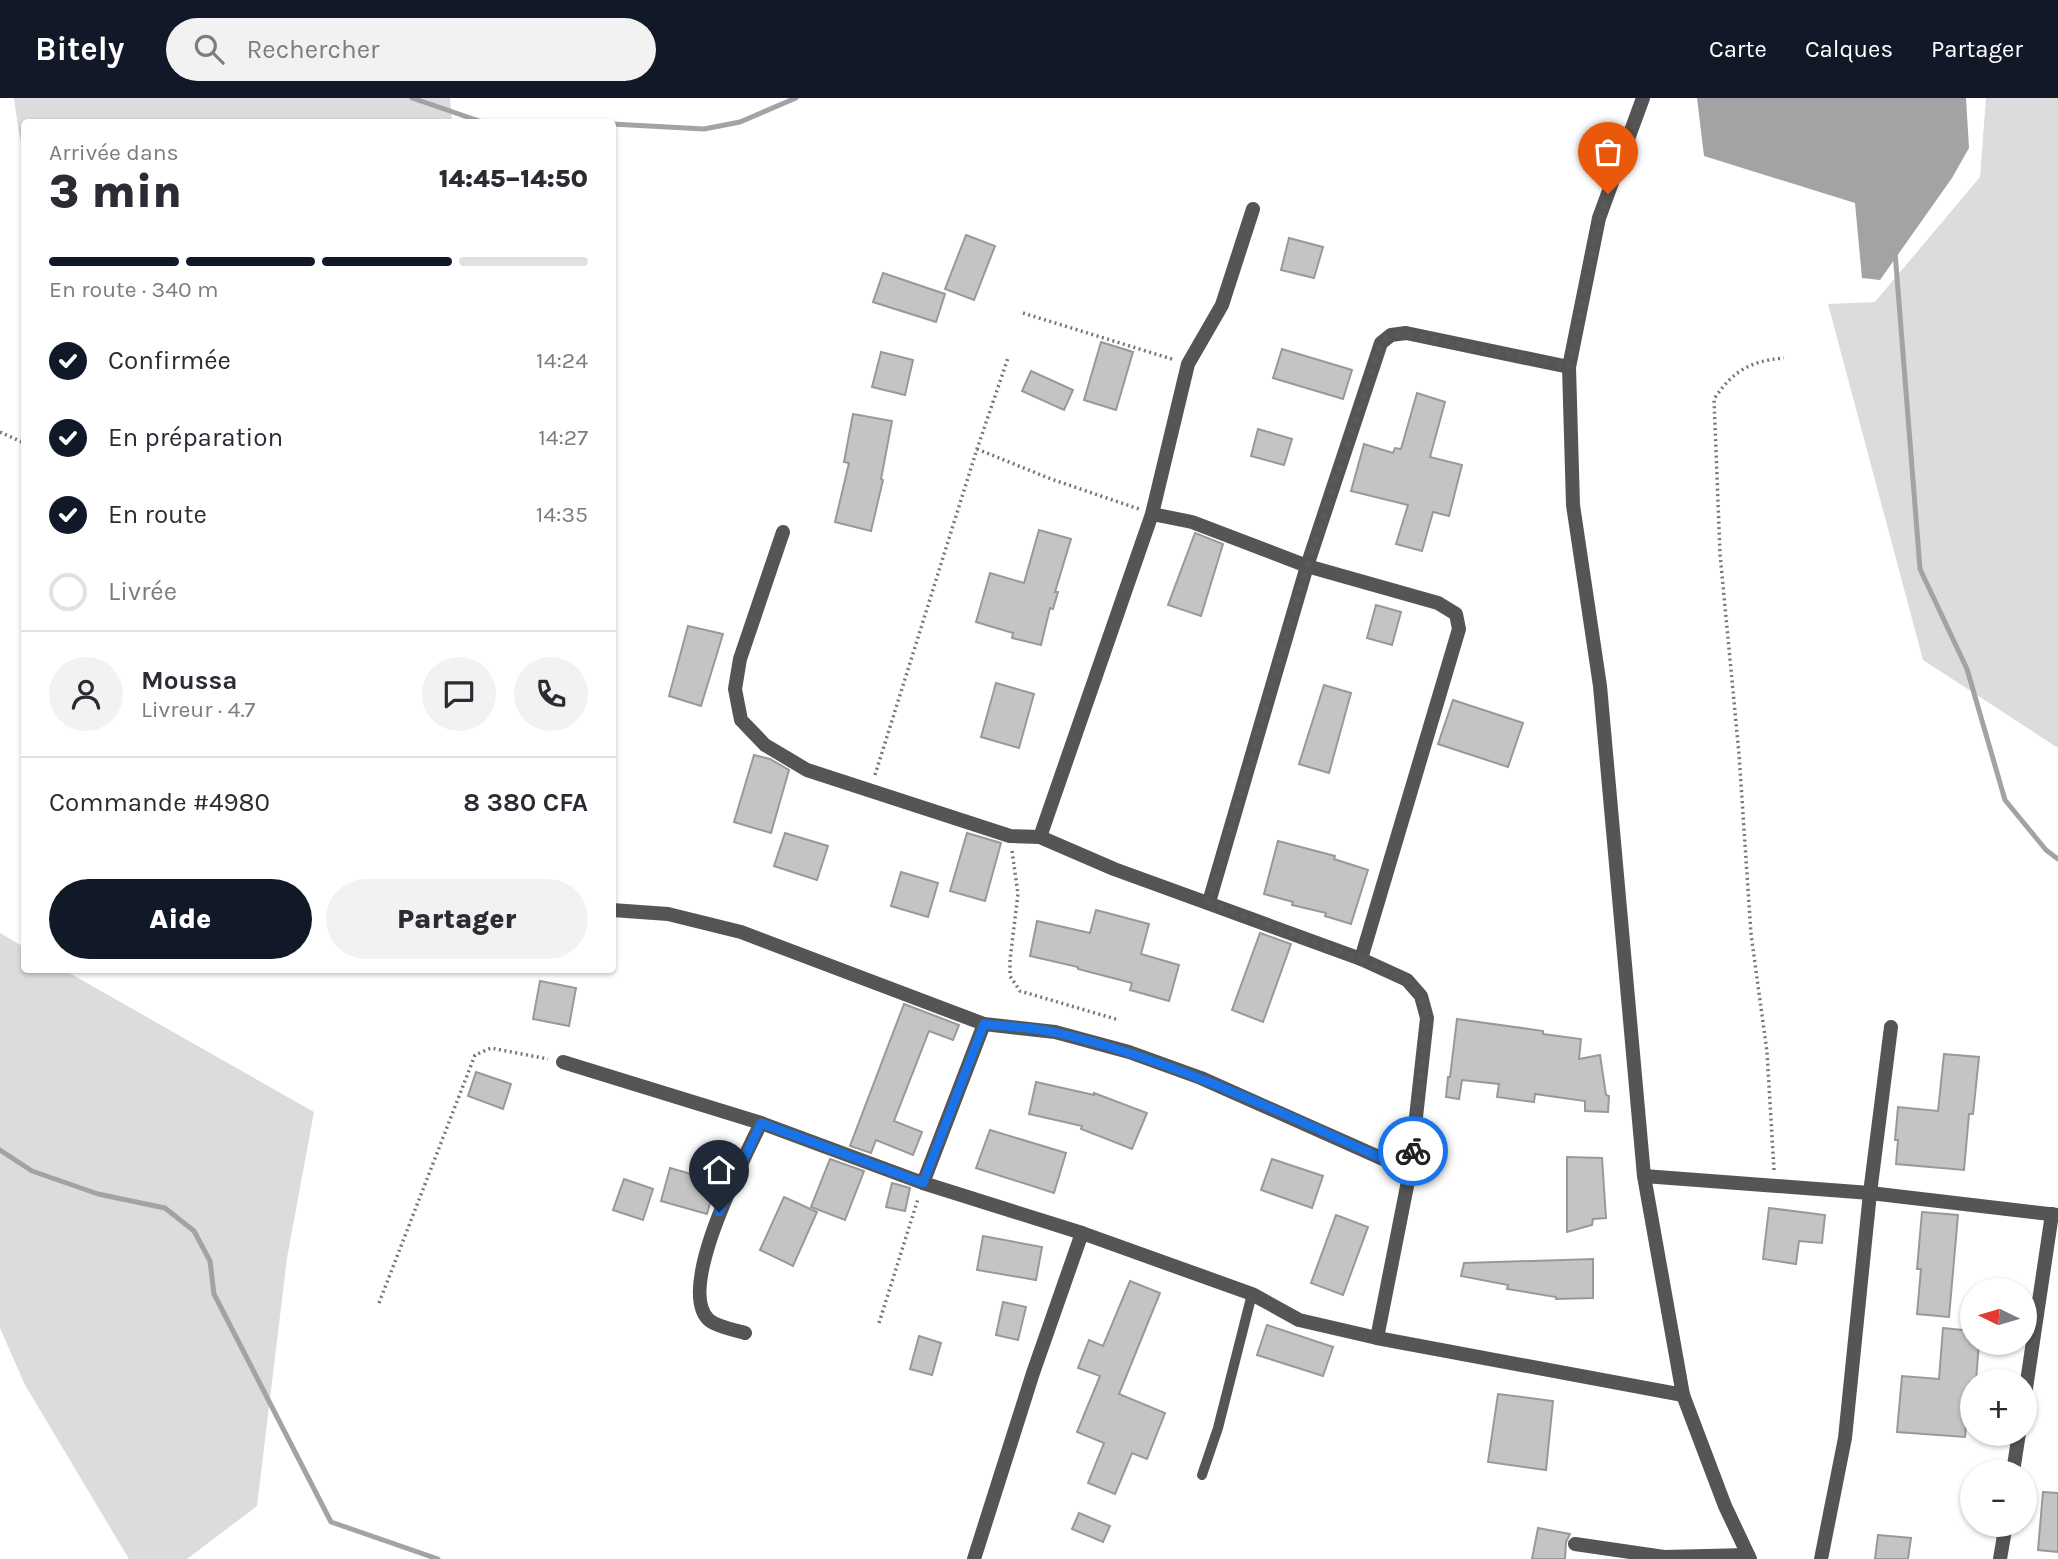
<!DOCTYPE html>
<html lang="fr">
<head>
<meta charset="utf-8">
<style>
  body { margin:0; font-family:Karla,sans-serif; background:#f2f2f3; color:#2b2b33; height:100vh; display:flex; flex-direction:column; font-size:26px; white-space:nowrap }
  * { box-sizing:border-box; margin:0 }
  p { font-size:23px; color:#7c7c81 }
  .icon { flex:none; width:38px; height:38px; fill:none; stroke:currentColor; stroke-width:2; stroke-linecap:round; stroke-linejoin:round }
  .map { position:relative; flex:1; overflow:hidden }
  .sheet { position:absolute; left:21px; top:21px; width:595px; height:854px; display:flex; flex-direction:column; background:#fff; border-radius:7px; box-shadow:0 2px 5px #0004 }
  .sheet>* { flex:none }
  .needle { width:46px; rotate:275deg }
  .fabs { position:absolute; left:1960px; top:1180px; display:grid; gap:14px }
  .fabs a { display:grid; place-items:center; width:77px; height:77px; border-radius:50%; background:#fff; box-shadow:0 2px 5px #0004; font-size:35px }
  .pin { position:absolute; display:grid; place-items:center; width:60px; height:60px; color:#fff; margin:-72px -30px; border-radius:50% 50% 50% 0; rotate:-45deg; box-shadow:0 0 7px #0007 }
  .pin .icon { rotate:45deg }
  .courier { position:absolute; display:grid; place-items:center; width:70px; height:70px; margin:-35px; border:5px solid #1a73e8; border-radius:50%; background:#fff; color:#222; box-shadow:0 2px 9px #0007 }
  .headline em { font-style:normal; font-weight:800 }
  .headline div { display:flex; flex-direction:column-reverse }
  .headline { display:flex; align-items:center; justify-content:space-between; height:119px; padding:0 28px }
  h1 { font-size:46px; font-weight:800; line-height:52px }
  .bar { display:grid; grid-template-columns:repeat(4,1fr); gap:10px 7px; align-content:center; height:84px; padding:0 28px }
  .bar i { height:9px; border-radius:5px; background:#e1e1e2 }
  .bar .active { background:#111827 }
  .bar p { grid-column:span 4 }
  .line { display:flex; align-items:center; gap:18px; padding:0 28px; border-top:2px solid #e1e1e2 }
  .line div { flex:1 }
  .round { display:grid; place-items:center; flex:none; width:74px; height:74px; border-radius:37px; background:#f2f2f3 }
  ol { padding:0 28px; list-style:none }
  li { display:flex; align-items:center; gap:21px; height:77px }
  li p { margin-inline-start:auto }
  li .icon { padding:7px; border-radius:50%; background:#111827; color:#fff; stroke-width:4 }
  li:last-child { color:#7c7c81 }
  li i { width:38px; height:38px; border:4px solid #e1e1e2; border-radius:50% }
  .action { display:flex; gap:14px; margin-top:auto; padding:14px 28px }
  .action a { flex:1; height:80px; border-radius:42px; background:#111827; color:#fff; font-size:28px; font-weight:800; line-height:80px; text-align:center }
  .action a+a { background:#f2f2f3; color:#2b2b33 }
  header { display:flex; align-items:center; gap:42px; box-sizing:border-box; height:98px; padding:0 35px; background:#111827; color:#fff }
  header strong { font-size:33px }
  nav { display:flex; gap:38px; margin-inline-start:auto; font-size:24px }
  .search { width:490px; height:63px; background:#f2f2f3; display:flex; align-items:center; gap:18px; box-sizing:border-box; padding:0 24px; border-radius:38px; color:#7c7c81; font-size:26px }
  .map>svg:first-child { display:block }
  .green { fill:#dcdcdc }
  .water { fill:#a3a3a3 }
  .lines { fill:none; stroke-linecap:round; stroke-linejoin:round }
  .stream { stroke:#a3a3a3; stroke-width:5 }
  .building { fill:#c4c4c4; stroke:#999; stroke-width:2 }
  .path { stroke:#777; stroke-width:3.5; stroke-dasharray:2 3.5; stroke-linecap:butt }
  .lane { stroke:#555; stroke-width:10 }
  .street { stroke:#555; stroke-width:14 }
  .done { stroke:#595959; stroke-width:7; stroke-dasharray:0 12.6 }
  .route { stroke:#1a73e8; stroke-width:9 }
</style>
</head>
<body>
<header>
<strong>Bitely</strong>
<div class="search"><svg class="icon" aria-label="search" viewBox="0 0 24 24"><circle cx="10" cy="10" r="6"/><path d="M15 15l6 6"/></svg>Rechercher</div>
<nav><a>Carte</a><a>Calques</a><a>Partager</a></nav>
</header>
<div class="map">
<svg width="2058" height="1461" viewBox="0 0 2058 1461">
  <rect width="100%" height="100%" fill="#fff"/>
  <g class="green">
    <polygon points="14,0 450,0 452,24 24,24 24,54 19,36"/>
    <polygon points="1986,0 2058,0 2058,650 1923,562 1828,206 1875,204 1980,79"/>
    <polygon points="0,835 24,849 24,872 64,872 314,1014 287,1160 257,1408 187,1461 129,1461 25,1287 0,1230"/>
  </g>
  <polygon class="water" points="1697,0 1966,0 1969,50 1952,80 1880,182 1862,180 1855,105 1704,58"/>
  <g class="lines">
    <g class="stream">
      <polyline points="412,0 482,24"/>
      <polyline points="612,26 704,31 740,24 796,0"/>
      <polyline points="1895,154 1920,471 1967,571 2005,702 2046,752 2058,761"/>
      <polyline points="0,1052 32,1073 98,1096 165,1110 194,1133 210,1163 214,1196 331,1424 438,1461"/>
    </g>
  </g>
  <g class="building">
    <polygon points="966,137 995,148 974,202 945,191"/>
    <polygon points="1289,140 1323,149 1314,180 1281,172"/>
    <polygon points="883,175 945,196 936,224 873,204"/>
    <polygon points="1101,244 1133,254 1116,312 1084,302"/>
    <polygon points="1282,251 1352,272 1343,301 1273,280"/>
    <polygon points="881,254 913,262 905,297 872,289"/>
    <polygon points="1031,273 1073,292 1064,312 1022,293"/>
    <polygon points="1417,295 1445,304 1430,359 1462,367 1449,418 1433,414 1422,453 1396,446 1408,407 1351,393 1364,346 1393,355 1395,350 1401,351"/>
    <polygon points="853,316 892,323 881,381 883,382 871,433 835,424 849,365 844,364"/>
    <polygon points="1258,331 1292,341 1284,367 1251,358"/>
    <polygon points="1039,432 1071,441 1055,494 1058,494 1053,511 1050,510 1041,547 1012,540 1013,535 976,524 990,475 1024,485"/>
    <polygon points="1195,435 1223,446 1201,518 1168,507"/>
    <polygon points="1376,507 1401,514 1392,547 1367,540"/>
    <polygon points="688,528 723,536 701,608 669,598"/>
    <polygon points="996,585 1034,596 1019,650 981,639"/>
    <polygon points="1324,587 1351,595 1329,675 1299,666"/>
    <polygon points="1453,602 1523,625 1508,669 1438,646"/>
    <polygon points="754,657 770,661 789,672 771,735 734,724"/>
    <polygon points="785,735 828,748 817,782 774,768"/>
    <polygon points="967,735 1001,745 985,803 950,793"/>
    <polygon points="1278,743 1335,758 1334,761 1368,772 1351,826 1325,818 1326,815 1292,807 1293,804 1264,796"/>
    <polygon points="901,774 938,785 928,819 891,808"/>
    <polygon points="1096,812 1149,826 1141,856 1179,867 1169,903 1130,892 1132,885 1078,871 1078,869 1030,858 1037,823 1090,835"/>
    <polygon points="1260,835 1291,846 1263,924 1232,912"/>
    <polygon points="540,883 576,890 569,928 533,921"/>
    <polygon points="904,906 959,927 953,942 929,933 894,1023 922,1034 913,1057 876,1042 871,1055 850,1048"/>
    <polygon points="1457,921 1543,933 1543,936 1581,941 1579,961 1600,957 1606,997 1609,998 1608,1014 1585,1013 1585,1003 1535,996 1534,1004 1497,999 1499,986 1462,982 1459,1001 1446,999 1448,979 1450,979"/>
    <polygon points="1944,956 1979,959 1973,1016 1969,1016 1964,1072 1896,1066 1898,1042 1895,1042 1898,1009 1938,1013"/>
    <polygon points="476,974 511,986 503,1011 468,998"/>
    <polygon points="1036,984 1094,997 1094,995 1147,1015 1132,1051 1081,1031 1082,1028 1029,1016"/>
    <polygon points="990,1032 1066,1055 1054,1095 976,1070"/>
    <polygon points="1567,1059 1602,1060 1606,1120 1593,1121 1592,1127 1567,1134"/>
    <polygon points="830,1061 864,1073 845,1122 811,1109"/>
    <polygon points="1272,1061 1323,1078 1312,1110 1261,1092"/>
    <polygon points="670,1070 716,1083 707,1116 661,1103"/>
    <polygon points="624,1081 653,1091 643,1122 613,1112"/>
    <polygon points="892,1085 910,1090 905,1113 886,1109"/>
    <polygon points="784,1099 817,1114 793,1168 760,1152"/>
    <polygon points="1769,1110 1825,1117 1822,1145 1799,1143 1796,1166 1763,1161"/>
    <polygon points="1922,1114 1958,1117 1949,1219 1917,1216 1921,1171 1917,1171"/>
    <polygon points="1336,1117 1368,1129 1343,1197 1311,1185"/>
    <polygon points="983,1138 1042,1149 1036,1182 977,1172"/>
    <polygon points="1593,1161 1593,1200 1556,1201 1556,1199 1507,1191 1508,1187 1461,1178 1464,1165"/>
    <polygon points="1130,1183 1160,1195 1119,1296 1165,1315 1147,1361 1132,1355 1115,1396 1088,1385 1104,1345 1077,1334 1100,1278 1078,1270 1089,1242 1103,1248"/>
    <polygon points="1003,1204 1026,1209 1018,1242 996,1237"/>
    <polygon points="1267,1227 1333,1249 1323,1278 1257,1257"/>
    <polygon points="1943,1230 1972,1233 1972,1244 1979,1244 1976,1283 1970,1284 1965,1339 1897,1334 1902,1278 1939,1281"/>
    <polygon points="919,1238 941,1245 932,1277 910,1271"/>
    <polygon points="1498,1296 1553,1303 1546,1372 1488,1364"/>
    <polygon points="2043,1394 2058,1395 2058,1454 2038,1452"/>
    <polygon points="1079,1415 1110,1428 1103,1444 1072,1431"/>
    <polygon points="1538,1430 1570,1436 1566,1444 1565,1461 1532,1461"/>
    <polygon points="1878,1437 1911,1440 1908,1461 1875,1461"/>
  </g>
  <g class="lines">
    <g class="path">
      <polyline points="1023,215 1175,262"/>
      <polyline points="0,334 24,345"/>
      <polyline points="977,351 1051,381 1139,411"/>
      <polyline points="875,677 977,351 1008,260"/>
      <polyline points="1012,753 1018,796 1010,862 1010,878 1020,893 1119,922"/>
      <path d="M1774,1072L1767,954L1751,836L1739,656L1720,456L1714,301C1733,273 1750,263 1784,260"/>
      <polyline points="379,1205 475,957 491,950 548,961"/>
      <polyline points="879,1225 918,1101"/>
    </g>
    <polyline class="lane" points="1202,1377 1218,1330 1252,1196"/>
    <g class="street">
      <polyline points="1643,0 1599,120 1569,269 1573,407 1600,588 1644,1078 1683,1297 1725,1408 1750,1461"/>
      <polyline points="1152,416 1192,424 1307,468 1209,804"/>
      <polyline points="783,434 740,561 735,591 741,622 765,647 807,672 1010,738 1040,739 1114,771 1361,861 1407,882 1421,898 1427,920 1410,1073 1377,1240"/>
      <polyline points="1040,739 1152,416 1188,266 1222,207 1253,111"/>
      <polyline points="612,812 668,816 741,834 984,926 1055,934 1129,954 1201,980 1410,1073"/>
      <polyline points="1361,861 1459,531 1456,516 1438,505 1307,468 1381,245 1391,237 1406,235 1569,269"/>
      <polyline points="563,964 761,1025 923,1085 1082,1135 1252,1196 1299,1222 1377,1240 1683,1297"/>
      <polyline points="1644,1078 1870,1095 2058,1117"/>
      <polyline points="923,1085 984,926"/>
      <path d="M745,1235C735,1232 717,1229 709,1222C675,1191 744,1061 761,1025"/>
      <polyline points="2025,1297 2052,1116"/>
      <polyline points="2013,1374 2019,1335"/>
      <polyline points="1575,1446 1664,1459 1748,1457"/>
      <polyline points="974,1461 1033,1275 1082,1135"/>
      <polyline points="1821,1461 1845,1340 1870,1095 1891,929"/>
      <polyline points="2000,1461 2006,1426"/>
    </g>
  </g>
  <g class="lines">
    <polyline class="done" points="1413,1053 1427,920 1421,898 1407,882 1360,861 1209,804 1307,468 1381,245 1391,237 1406,235 1569,269 1600,120 1608,96"/>
    <path class="route" d="M719,1114L761,1025L923,1085L984,926C1008,929 1034,929 1058,935C1182,964 1295,1022 1410,1073L1413,1053"/>
  </g>
</svg>
<div class="fabs">
<a><svg class="needle" viewBox="-14 -14 28 28"><path d="M0-13l5 13h-10z" fill="#e53935"/><path d="M0 13l5-13h-10z" fill="#7c7c81"/></svg></a>
<a>+</a>
<a>−</a>
</div>
<div class="pin" style="left:1608px;top:96px;background:#ea580c"><svg class="icon" aria-label="bag" viewBox="0 0 24 24"><path d="M5 8h14l-1 12H6zM9 8a3 3 0 0 1 6 0"/></svg></div>
<div class="pin" style="left:719px;top:1114px;background:#1f2937"><svg class="icon" aria-label="home" viewBox="0 0 24 24"><path d="M3 11l9-7 9 7M6 9v11h12V9"/></svg></div>
<div class="courier" style="left:1413px;top:1053px"><svg class="icon" aria-label="bike" viewBox="0 0 24 24"><circle cx="6" cy="16" r="4"/><circle cx="18" cy="16" r="4"/><path d="M6 16l4-8h5l3 8M10 8l3 8H6M13 5h3"/></svg></div>
<section class="sheet">
<div class="headline"><div><h1>3 min</h1><p>Arrivée dans</p></div><em>14:45–14:50</em></div>
<div class="bar"><i class="active"></i><i class="active"></i><i class="active"></i><i></i><p>En route · 340 m</p></div>
<ol>
<li><svg class="icon" aria-label="check" viewBox="0 0 24 24"><path d="M5 12l5 5 9-10"/></svg>Confirmée<p>14:24</p></li>
<li><svg class="icon" aria-label="check" viewBox="0 0 24 24"><path d="M5 12l5 5 9-10"/></svg>En préparation<p>14:27</p></li>
<li><svg class="icon" aria-label="check" viewBox="0 0 24 24"><path d="M5 12l5 5 9-10"/></svg>En route<p>14:35</p></li>
<li><i></i>Livrée</li>
</ol>
<div class="line" style="height:126px"><a class="round"><svg class="icon" aria-label="person" viewBox="0 0 24 24"><circle cx="12" cy="8" r="4"/><path d="M4 21q1-7 8-7t8 7"/></svg></a><div><b>Moussa</b><p>Livreur · 4.7</p></div><a class="round"><svg class="icon" aria-label="chat" viewBox="0 0 24 24"><path d="M4 5h16v11H9l-5 4z"/></svg></a><a class="round"><svg class="icon" aria-label="phone" viewBox="0 0 24 24"><path d="M5 4h4l2 5-3 2q2 4 5 5l2-3 5 2v4C11 20 4 13 5 4z"/></svg></a></div>
<div class="line" style="height:91px"><div>Commande #4980</div><b>8 380 CFA</b></div>
<div class="action"><a>Aide</a><a>Partager</a></div>
</section>
</div>
</body>
</html>
